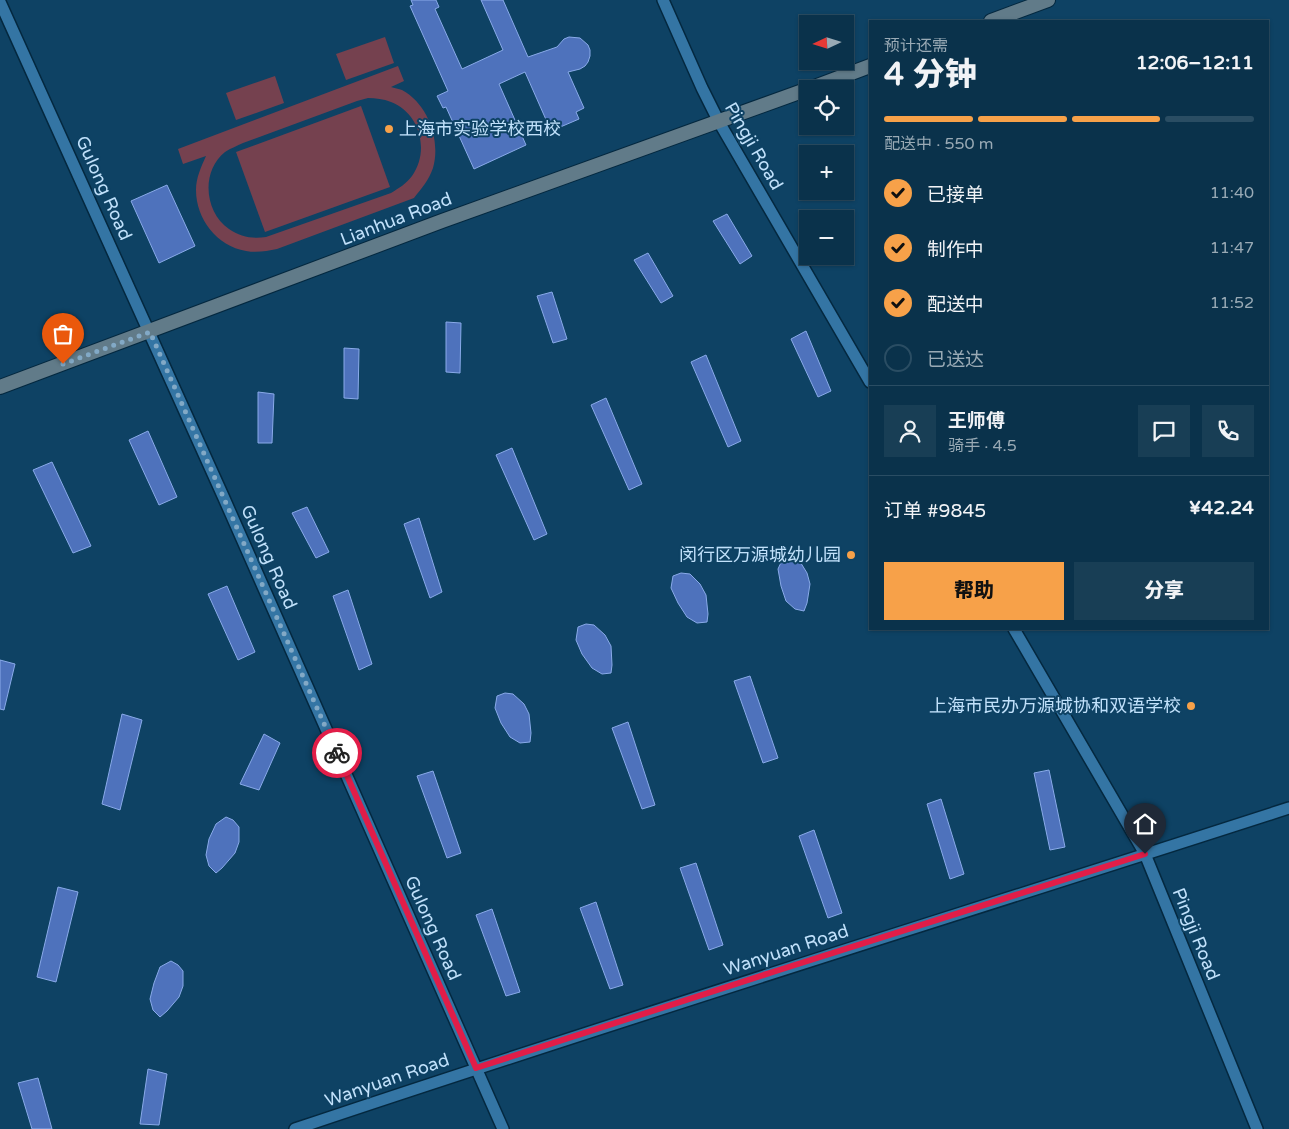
<!DOCTYPE html>
<html lang="zh">
<head>
<meta charset="utf-8">
<style>
  body { margin:0; font-family:"Varela Round","Noto Sans SC",sans-serif; background:#183e55; color:#f1f3f6; height:100vh; display:flex; flex-direction:column; font-size:19px; white-space:nowrap }
  * { box-sizing:border-box; margin:0 }
  p { font-size:16px; color:#99aab5 }
  .icon { flex:none; width:28px; height:28px; fill:none; stroke:currentColor; stroke-width:2; stroke-linecap:round; stroke-linejoin:round }
  .map { position:relative; flex:1; overflow:hidden }
  .side { position:absolute; left:869px; top:20px; width:400px; height:610px; display:flex; flex-direction:column; background:#0a324b; border-radius:0px; box-shadow:0 1px 4px #0004,0 0 0 1px #2a4d63 }
  .side>* { flex:none }
  .needle { width:32px; rotate:266deg }
  .buttons { position:absolute; left:799px; top:15px; display:grid; gap:10px }
  .buttons a { display:grid; place-items:center; width:55px; height:55px; border-radius:0px; background:#0a324b; box-shadow:0 1px 4px #0004,0 0 0 1px #2a4d63; font-size:25px }
  .pin { position:absolute; display:grid; place-items:center; width:42px; height:42px; color:#fff; margin:-51px -21px; border-radius:50% 50% 50% 0; rotate:-45deg; box-shadow:0 0 5px #0007 }
  .pin .icon { rotate:45deg }
  .courier { position:absolute; display:grid; place-items:center; width:50px; height:50px; margin:-25px; border:4px solid #e11d48; border-radius:50%; background:#fff; color:#222; box-shadow:0 1px 6px #0007 }
  .summary em { font-style:normal; font-weight:800 }
  .summary div { display:flex; flex-direction:column-reverse }
  .summary { display:flex; align-items:center; justify-content:space-between; height:85px; padding:0 15px }
  h1 { font-size:32px; font-weight:800; line-height:38px }
  .bar { display:grid; grid-template-columns:repeat(4,1fr); gap:8px 5px; align-content:center; height:60px; padding:0 15px }
  .bar i { height:6px; border-radius:4px; background:#2a4d63 }
  .bar .current { background:#f7a149 }
  .bar p { grid-column:span 4 }
  .line { display:flex; align-items:center; gap:12px; padding:0 15px; border-top:1px solid #2a4d63 }
  .line div { flex:1 }
  .round { display:grid; place-items:center; flex:none; width:52px; height:52px; border-radius:0px; background:#183e55 }
  ol { padding:0 15px; list-style:none }
  li { display:flex; align-items:center; gap:15px; height:55px }
  li p { margin-inline-start:auto }
  li .icon { padding:5px; border-radius:50%; background:#f7a149; color:#111; stroke-width:4 }
  li:last-child { color:#99aab5 }
  li i { width:28px; height:28px; border:2px solid #2a4d63; border-radius:50% }
  .action { display:flex; gap:10px; margin-top:auto; padding:10px 15px }
  .action a { flex:1; height:58px; border-radius:0px; background:#f7a149; color:#111; font-size:20px; font-weight:800; line-height:58px; text-align:center }
  .action a+a { background:#183e55; color:#f1f3f6 }
  .map>svg:first-child { display:block }
  .green { fill:#75414f; fill-rule:evenodd }
  .building { fill:#4e72bc; stroke:#89aae9 }
  .lines { fill:none; stroke-linecap:round; stroke-linejoin:round }
  .minor-casing { stroke:#04283f; stroke-width:14 }
  .secondary-casing { stroke:#04283f; stroke-width:16 }
  .minor { stroke:#3475a4; stroke-width:11 }
  .secondary { stroke:#617b89; stroke-width:14 }
  .done { stroke:#82a9c6; stroke-width:5; stroke-dasharray:0 9 }
  .route { stroke:#e11d48; stroke-width:6 }
  .poi-dot { fill:#f7a149; stroke:#0e4264; stroke-width:2 }
  .labels { text-anchor:middle; dominant-baseline:central; stroke-width:4; stroke-linejoin:round; paint-order:stroke }
  .poi-label { font-size:18px; fill:#c1e1fb; stroke:#0e4264; text-anchor:end }
  .street-label { font-size:18px; fill:#c1e1fb; stroke:#0e4264 }
</style>
</head>
<body>
<div class="map">
<svg width="1289" height="1129" viewBox="0 0 1289 1129">
  <rect width="100%" height="100%" fill="#0e4264"/>
  <g class="green">
    <polygon points="385,37 394,63 346,80 336,54"/>
    <path d="M398,66L404,81L391,87C394,88 399,89 402,90C428,104 441,140 433,168C429,180 421,189 414,198L277,249C267,251 257,253 246,251C217,246 196,219 196,190C196,178 201,167 206,156L183,164L178,149ZM368,98C376,98 383,99 391,102C420,113 430,151 412,176C406,184 399,188 391,193L266,237C253,239 240,237 229,229C204,212 201,171 225,152C231,148 237,146 243,143L357,101Z"/>
    <polygon points="275,76 284,103 236,120 226,93"/>
    <polygon points="361,106 390,187 265,232 236,152"/>
  </g>
  <g class="building">
    <polygon points="411,0 436,0 439,7 435,9 462,69 503,50 481,0 503,0 528,57 557,47 564,39 569,37 580,38 588,45 590,50 590,56 588,62 585,66 580,69 568,72 584,108 576,112 579,119 551,131 525,72 499,84 526,145 474,169 446,107 443,108 437,96 448,91 410,6 413,5"/>
    <polygon points="167,185 195,246 159,263 131,201"/>
    <polygon points="727,214 752,256 740,264 713,221"/>
    <polygon points="648,253 673,296 661,303 634,260"/>
    <polygon points="552,292 567,339 553,343 537,296"/>
    <polygon points="446,322 461,323 460,373 446,372"/>
    <polygon points="806,331 831,391 818,397 791,339"/>
    <polygon points="344,348 359,349 358,399 344,398"/>
    <polygon points="706,355 741,441 728,447 691,362"/>
    <polygon points="258,392 274,394 272,443 258,443"/>
    <polygon points="606,398 642,484 629,490 591,405"/>
    <polygon points="148,431 177,497 159,505 129,440"/>
    <polygon points="512,448 547,534 534,540 496,455"/>
    <polygon points="52,462 91,546 73,553 33,470"/>
    <polygon points="307,507 329,552 316,558 292,513"/>
    <polygon points="419,518 442,592 430,598 404,524"/>
    <polygon points="791,557 799,560 807,573 810,584 807,603 804,611 795,609 786,601 781,586 778,569 783,558"/>
    <polygon points="681,573 690,574 700,584 706,595 708,614 707,622 697,623 687,617 678,603 671,588 673,576"/>
    <polygon points="227,586 255,652 238,660 208,594"/>
    <polygon points="348,590 372,664 359,670 333,596"/>
    <polygon points="586,624 594,625 605,635 611,646 612,665 611,673 602,674 592,668 582,654 576,640 578,627"/>
    <polygon points="0,660 15,664 4,710 0,709"/>
    <polygon points="750,676 778,758 763,763 734,681"/>
    <polygon points="505,693 513,694 524,704 529,714 531,733 530,742 520,743 510,737 501,723 495,708 497,696"/>
    <polygon points="122,714 142,720 120,810 102,804"/>
    <polygon points="628,722 655,805 642,809 612,728"/>
    <polygon points="264,734 280,743 259,790 240,784"/>
    <polygon points="1049,770 1065,847 1050,850 1034,773"/>
    <polygon points="433,771 461,853 447,858 417,776"/>
    <polygon points="941,799 964,874 950,879 927,804"/>
    <polygon points="226,817 233,820 239,827 239,842 235,853 222,868 216,873 209,866 206,855 209,839 216,824"/>
    <polygon points="814,830 842,913 828,918 799,836"/>
    <polygon points="696,863 723,945 709,950 680,868"/>
    <polygon points="58,887 78,892 56,982 37,977"/>
    <polygon points="596,902 623,985 610,989 580,908"/>
    <polygon points="492,909 520,992 506,996 476,915"/>
    <polygon points="171,961 178,965 183,971 183,986 179,997 167,1011 160,1017 153,1010 150,999 154,983 160,967"/>
    <polygon points="148,1069 167,1074 159,1125 140,1124"/>
    <polygon points="38,1078 52,1129 32,1129 18,1083"/>
  </g>
  <g class="lines">
    <defs>
      <g id="minor">
        <polyline points="663,0 702,88 719,122 870,382"/>
        <polyline points="0,2 223,496 503,1129"/>
        <polyline points="1014,629 1145,854 1257,1129"/>
        <path d="M295,1129C625,1018 958,915 1289,808"/>
      </g>
      <g id="secondary">
        <polyline points="991,21 1048,0"/>
        <polyline points="809,89 870,66"/>
        <polyline points="0,387 442,221 808,89"/>
      </g>
    </defs>
    <use href="#minor" class="minor-casing"/>
    <use href="#secondary" class="secondary-casing"/>
    <use href="#minor" class="minor"/>
    <use href="#secondary" class="secondary"/>
  </g>
  <g class="lines">
    <polyline class="done" points="63,364 150,332 337,753"/>
    <polyline class="route" points="337,753 476,1068 776,971 1145,854"/>
  </g>
  <g class="poi-dot">
    <circle cx="389" cy="129" r="5"/>
    <circle cx="851" cy="555" r="5"/>
    <circle cx="1191" cy="706" r="5"/>
  </g>
  <g class="labels">
    <g class="poi-label">
      <text x="399" y="129" text-anchor="start">上海市实验学校西校</text>
      <text x="841" y="555">闵行区万源城幼儿园</text>
      <text x="1181" y="706">上海市民办万源城协和双语学校</text>
    </g>
    <g class="street-label">
      <text transform="translate(754 146) rotate(60)">Pingji Road</text>
      <text transform="translate(104 188) rotate(66)">Gulong Road</text>
      <text transform="translate(396 219) rotate(-21)">Lianhua Road</text>
      <text transform="translate(269 557) rotate(66)">Gulong Road</text>
      <text transform="translate(433 928) rotate(66)">Gulong Road</text>
      <text transform="translate(1196 934) rotate(68)">Pingji Road</text>
      <text transform="translate(786 950) rotate(-18)">Wanyuan Road</text>
      <text transform="translate(387 1080) rotate(-19)">Wanyuan Road</text>
    </g>
  </g>
</svg>
<div class="buttons">
<a><svg class="needle" viewBox="-14 -14 28 28"><path d="M0-13l5 13h-10z" fill="#e53935"/><path d="M0 13l5-13h-10z" fill="#99aab5"/></svg></a>
<a><svg class="icon" aria-label="locate" viewBox="0 0 24 24"><circle cx="12" cy="12" r="6"/><path d="M12 2v4M12 18v4M2 12h4M18 12h4"/></svg></a>
<a>+</a>
<a>−</a>
</div>
<div class="pin" style="left:63px;top:364px;background:#ea580c"><svg class="icon" aria-label="bag" viewBox="0 0 24 24"><path d="M5 8h14l-1 12H6zM9 8a3 3 0 0 1 6 0"/></svg></div>
<div class="pin" style="left:1145px;top:854px;background:#1f2937"><svg class="icon" aria-label="home" viewBox="0 0 24 24"><path d="M3 11l9-7 9 7M6 9v11h12V9"/></svg></div>
<div class="courier" style="left:337px;top:753px"><svg class="icon" aria-label="bike" viewBox="0 0 24 24"><circle cx="6" cy="16" r="4"/><circle cx="18" cy="16" r="4"/><path d="M6 16l4-8h5l3 8M10 8l3 8H6M13 5h3"/></svg></div>
<section class="side">
<div class="summary"><div><h1>4 分钟</h1><p>预计还需</p></div><em>12:06–12:11</em></div>
<div class="bar"><i class="current"></i><i class="current"></i><i class="current"></i><i></i><p>配送中 · 550 m</p></div>
<ol>
<li><svg class="icon" aria-label="check" viewBox="0 0 24 24"><path d="M5 12l5 5 9-10"/></svg>已接单<p>11:40</p></li>
<li><svg class="icon" aria-label="check" viewBox="0 0 24 24"><path d="M5 12l5 5 9-10"/></svg>制作中<p>11:47</p></li>
<li><svg class="icon" aria-label="check" viewBox="0 0 24 24"><path d="M5 12l5 5 9-10"/></svg>配送中<p>11:52</p></li>
<li><i></i>已送达</li>
</ol>
<div class="line" style="height:90px"><a class="round"><svg class="icon" aria-label="person" viewBox="0 0 24 24"><circle cx="12" cy="8" r="4"/><path d="M4 21q1-7 8-7t8 7"/></svg></a><div><b>王师傅</b><p>骑手 · 4.5</p></div><a class="round"><svg class="icon" aria-label="chat" viewBox="0 0 24 24"><path d="M4 5h16v11H9l-5 4z"/></svg></a><a class="round"><svg class="icon" aria-label="phone" viewBox="0 0 24 24"><path d="M5 4h4l2 5-3 2q2 4 5 5l2-3 5 2v4C11 20 4 13 5 4z"/></svg></a></div>
<div class="line" style="height:65px"><div>订单 #9845</div><b>¥42.24</b></div>
<div class="action"><a>帮助</a><a>分享</a></div>
</section>
</div>
</body>
</html>
